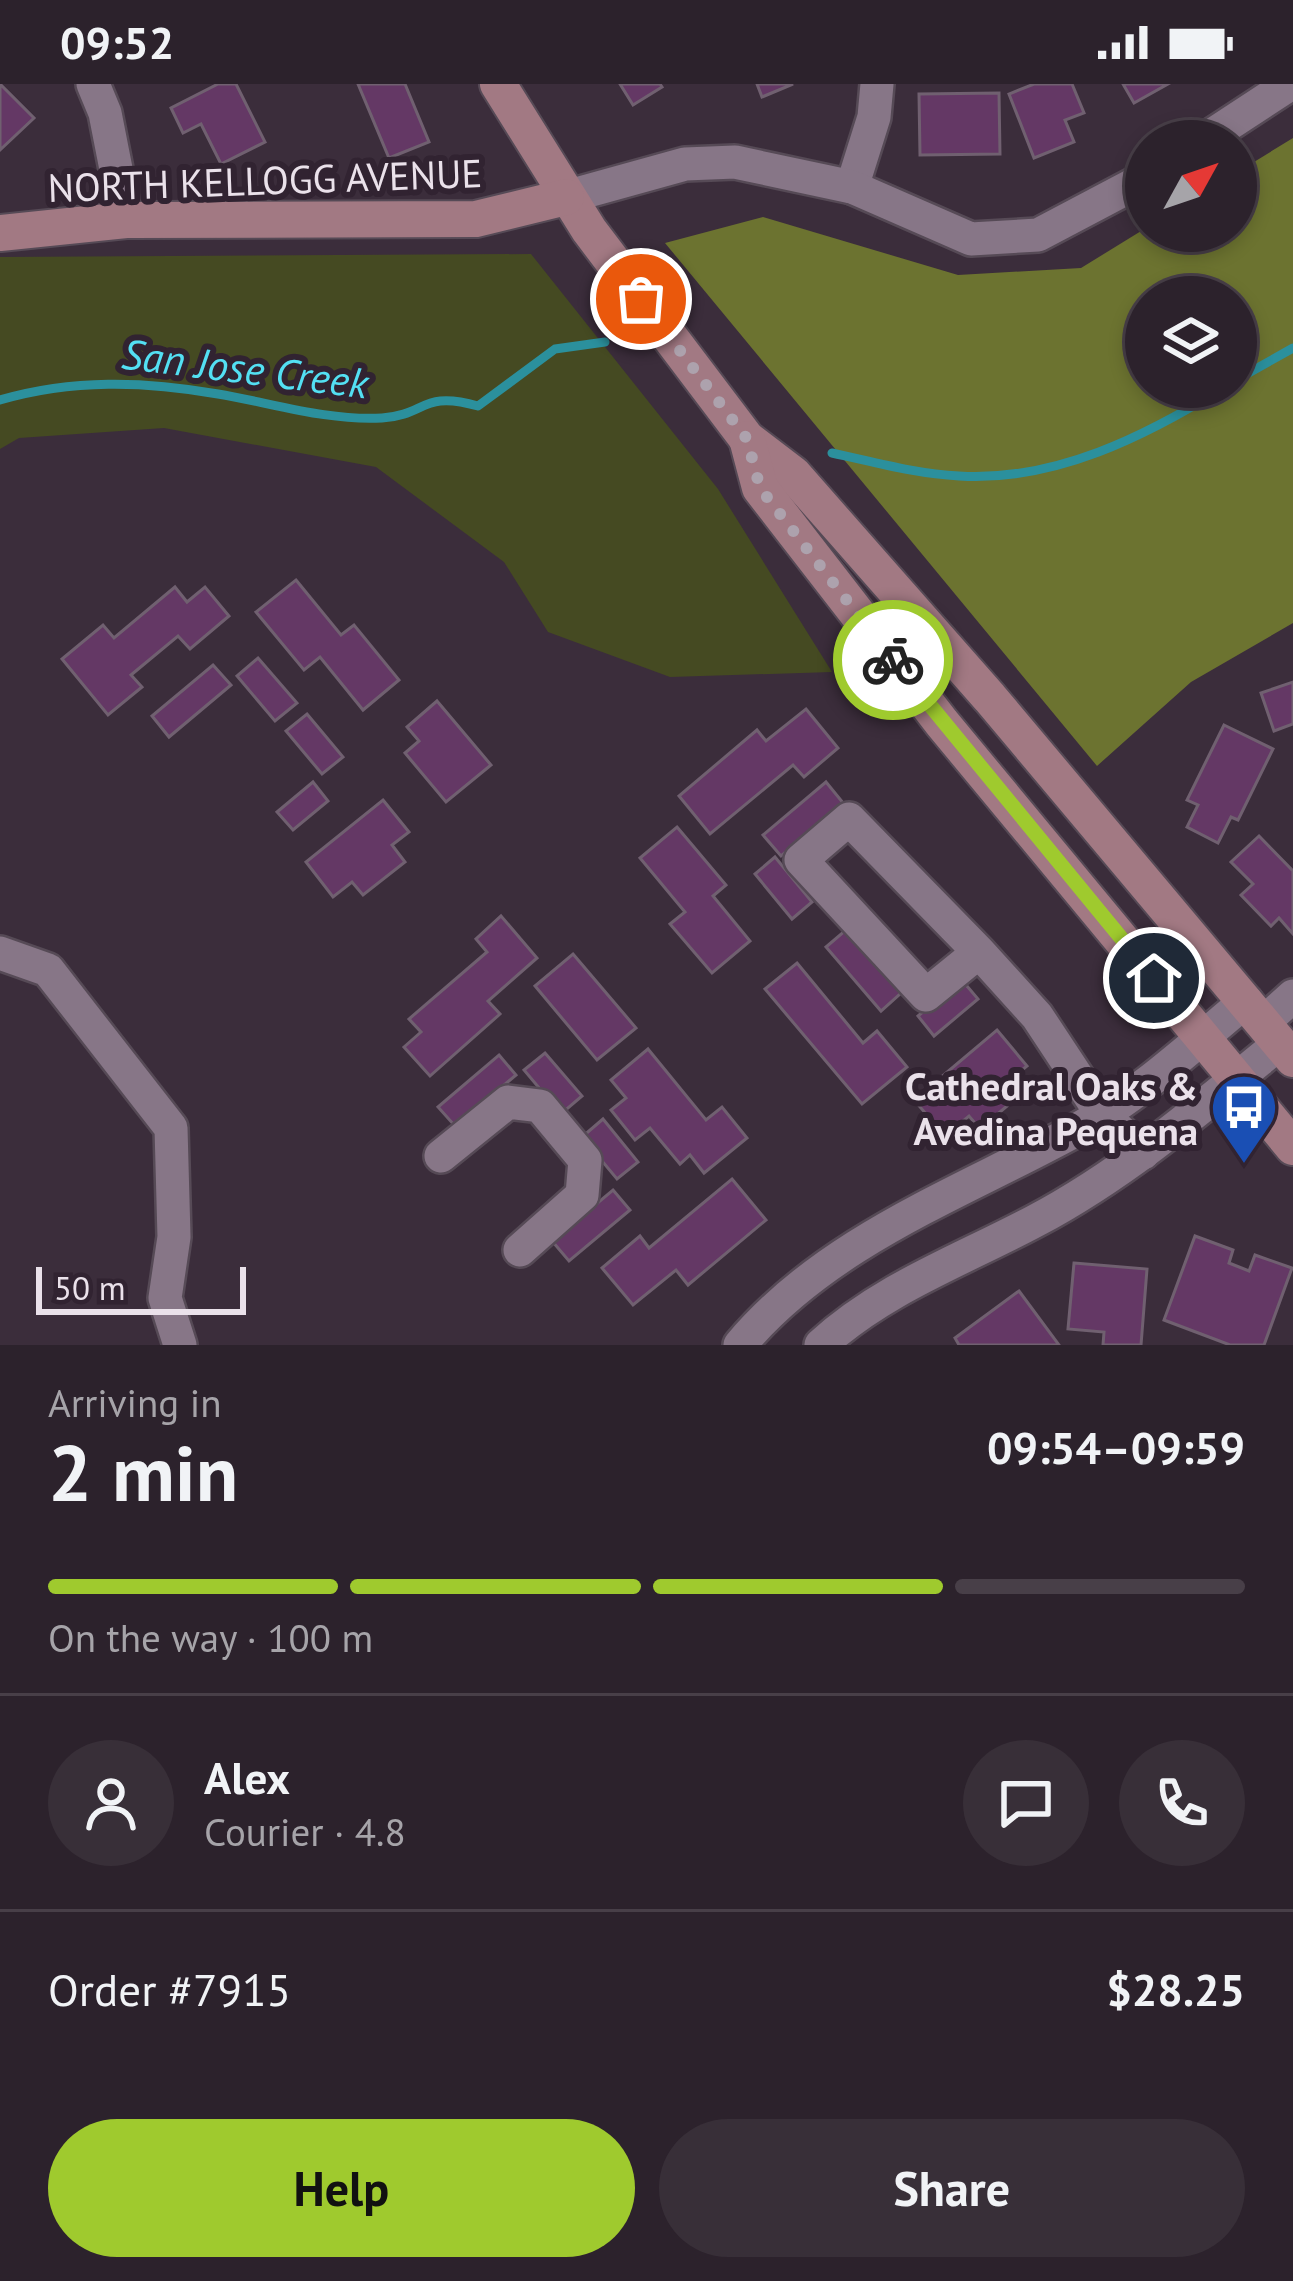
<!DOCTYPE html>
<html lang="en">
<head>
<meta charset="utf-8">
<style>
  body { margin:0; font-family:"PT Sans",sans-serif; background:#382f38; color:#f1f3f6; height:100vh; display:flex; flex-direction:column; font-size:45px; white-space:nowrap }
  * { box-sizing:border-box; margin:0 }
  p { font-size:39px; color:#a6a4a9 }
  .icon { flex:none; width:66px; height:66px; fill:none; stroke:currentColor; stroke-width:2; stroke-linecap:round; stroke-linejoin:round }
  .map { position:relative; height:1261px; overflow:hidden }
  .drawer { display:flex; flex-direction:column; background:#2c222c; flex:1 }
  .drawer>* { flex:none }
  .needle { width:78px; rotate:50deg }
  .tools { position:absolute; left:1125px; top:36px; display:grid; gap:24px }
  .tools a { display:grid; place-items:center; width:132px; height:132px; border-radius:50%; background:#2c222c; box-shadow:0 6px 18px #0003,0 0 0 3px #483f48; font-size:60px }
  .scale { position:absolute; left:36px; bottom:30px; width:210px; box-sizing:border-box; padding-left:12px; border:6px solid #eae1ea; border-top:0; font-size:33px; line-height:42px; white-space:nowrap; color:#eae1ea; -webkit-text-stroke:9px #312331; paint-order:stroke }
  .pin { position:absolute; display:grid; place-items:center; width:102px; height:102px; color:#fff; margin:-51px; border:6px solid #fff; border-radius:50%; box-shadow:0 3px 12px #0007 }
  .courier { position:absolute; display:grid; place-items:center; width:120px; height:120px; margin:-60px; border:9px solid #9fca2e; border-radius:50%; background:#fff; color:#222; box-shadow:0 3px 15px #0007 }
  .head em { font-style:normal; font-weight:700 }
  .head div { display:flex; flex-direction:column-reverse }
  .head { display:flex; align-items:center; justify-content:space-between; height:204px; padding:0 48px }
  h1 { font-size:78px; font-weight:700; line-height:90px }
  .bar { display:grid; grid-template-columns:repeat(4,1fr); gap:18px 12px; align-content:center; height:144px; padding:0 48px }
  .bar i { height:15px; border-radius:9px; background:#483f48 }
  .bar .current { background:#9fca2e }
  .bar p { grid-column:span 4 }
  .line { display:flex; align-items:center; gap:30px; padding:0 48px; border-top:3px solid #483f48 }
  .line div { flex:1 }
  .round { display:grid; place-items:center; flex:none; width:126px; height:126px; border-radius:63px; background:#382f38 }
  .button { display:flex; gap:24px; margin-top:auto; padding:24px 48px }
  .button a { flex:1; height:138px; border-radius:72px; background:#9fca2e; color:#111; font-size:48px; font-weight:700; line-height:138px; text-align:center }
  .button a+a { background:#382f38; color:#f1f3f6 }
  .status { display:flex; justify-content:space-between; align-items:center; height:84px; padding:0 60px; background:#2c222c; direction:ltr }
  .status svg { height:33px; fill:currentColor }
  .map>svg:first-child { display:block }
  .green { fill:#454a22 }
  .forest { fill:#6c7330; fill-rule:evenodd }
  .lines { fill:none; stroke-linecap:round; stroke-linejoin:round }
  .stream { stroke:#2b909d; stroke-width:9 }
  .building { fill:#643865; stroke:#706070; stroke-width:3 }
  .street-casing { stroke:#564a56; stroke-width:38 }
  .secondary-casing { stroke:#564a56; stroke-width:40 }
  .street { stroke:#877687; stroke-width:33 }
  .secondary { stroke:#a27983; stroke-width:36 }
  .done { stroke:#ada2ad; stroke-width:12; stroke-dasharray:0 21.6 }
  .route { stroke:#9fca2e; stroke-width:15 }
  .labels { text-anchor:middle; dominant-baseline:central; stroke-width:12; stroke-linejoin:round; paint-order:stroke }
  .street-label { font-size:39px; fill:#eae1ea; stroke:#312331 }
  .poi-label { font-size:39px; font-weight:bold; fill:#eae1ea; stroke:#312331; text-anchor:end }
  .water-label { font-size:42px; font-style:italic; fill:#53e0f3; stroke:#312331 }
</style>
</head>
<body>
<div class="status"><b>09:52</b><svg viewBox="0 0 49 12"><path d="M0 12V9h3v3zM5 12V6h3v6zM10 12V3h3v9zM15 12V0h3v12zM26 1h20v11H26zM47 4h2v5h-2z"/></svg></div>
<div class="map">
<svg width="1293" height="1261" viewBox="0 0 1293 1261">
  <rect width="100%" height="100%" fill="#3b2d3b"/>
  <polygon class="green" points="531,170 718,405 832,588 670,593 548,548 504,478 376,383 164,344 19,354 0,365 0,173"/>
  <path class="forest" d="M1293,54V539L1191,598L1097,682L665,159L763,133L958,191L1081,184L1146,144L1236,147V89ZM1146,213H1236V303H1146Z"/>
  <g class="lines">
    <g class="stream">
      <polyline points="1236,296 1293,264"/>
      <path d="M0,316C72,295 144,297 218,310C272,319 327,337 382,334C427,331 421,306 478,322L555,265L605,258"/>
      <path d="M832,369C874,378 916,390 959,392C1055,398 1146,352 1225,303"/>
    </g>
  </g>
  <g class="building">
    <polygon points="0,0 34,34 0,66"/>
    <polygon points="218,0 236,0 265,58 221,80 201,40 183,49 171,24"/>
    <polygon points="358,0 405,0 429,58 389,74"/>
    <polygon points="620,0 660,0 662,3 633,21"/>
    <polygon points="757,0 793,0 762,13"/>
    <polygon points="1034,0 1072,0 1084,29 1065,36 1074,58 1034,74 1009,10"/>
    <polygon points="1123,0 1168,0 1134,19"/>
    <polygon points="999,9 1000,70 920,71 919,10"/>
    <polygon points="296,496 341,551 354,541 399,596 363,626 320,573 304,586 256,528"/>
    <polygon points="175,503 187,518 205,503 229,532 190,565 178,552 131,591 142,603 108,631 62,575 103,541 114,554"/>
    <polygon points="258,574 297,619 275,637 237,592"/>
    <polygon points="213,581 231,601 169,653 152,632"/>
    <polygon points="1293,598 1293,640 1274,647 1261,609"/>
    <polygon points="437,617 491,681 446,718 405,669 419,657 407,643"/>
    <polygon points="806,625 838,664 804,693 793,681 710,750 679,712 757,646 766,657"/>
    <polygon points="307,630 343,673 322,690 286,647"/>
    <polygon points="1224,641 1273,665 1238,736 1231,733 1218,759 1187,743 1198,721 1187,716"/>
    <polygon points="313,698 328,717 293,746 277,728"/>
    <polygon points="826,698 844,720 781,772 763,751"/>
    <polygon points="383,716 409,748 392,761 405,778 363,811 352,798 333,813 306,778"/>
    <polygon points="677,743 726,801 713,812 750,857 712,889 670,840 685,828 640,774"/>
    <polygon points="1259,752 1293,787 1293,850 1279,834 1271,842 1241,811 1253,800 1231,778"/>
    <polygon points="775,773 812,818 792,835 755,790"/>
    <polygon points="501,832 537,874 488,917 500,930 430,992 404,963 421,948 409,935 487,868 476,855"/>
    <polygon points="847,845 901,909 881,927 826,863"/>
    <polygon points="573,870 636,944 597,976 535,902"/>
    <polygon points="797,879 863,959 877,947 907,983 862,1020 765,905"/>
    <polygon points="961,895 978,915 934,952 918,932"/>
    <polygon points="997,946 1027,982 1001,1003 1013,1017 980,1045 969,1032 945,1052 914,1016"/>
    <polygon points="648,965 706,1036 722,1023 747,1054 704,1089 690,1071 680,1080 650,1044 635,1056 611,1026 626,1014 611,996"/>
    <polygon points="545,969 582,1012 561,1030 524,986"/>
    <polygon points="499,971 516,991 455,1042 438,1023"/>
    <polygon points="603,1035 638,1078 617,1095 582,1053"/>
    <polygon points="732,1095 766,1136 688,1201 676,1186 633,1221 602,1184 640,1152 649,1164"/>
    <polygon points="613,1106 630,1126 569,1177 552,1157"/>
    <polygon points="1195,1152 1233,1166 1229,1179 1249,1187 1255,1171 1292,1184 1264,1261 1230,1261 1164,1236"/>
    <polygon points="1074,1179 1147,1185 1141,1261 1103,1261 1104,1248 1068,1245"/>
    <polygon points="1019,1207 1059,1261 959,1261 955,1254"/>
  </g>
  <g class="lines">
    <defs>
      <g id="street">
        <polyline points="93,0 105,29 126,136"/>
        <polyline points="1203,57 1290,0"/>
        <polyline points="852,103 874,33 877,0"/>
        <polyline points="566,113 685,80 735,78 852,103 971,155 1038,151 1146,94"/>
        <polyline points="979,868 849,735 801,776 926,911 979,868 1037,932 1101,1029 1143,1069"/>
        <polyline points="0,869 48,886 171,1044 174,1153 165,1214 180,1261"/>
        <polyline points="1264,938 1293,912"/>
        <polyline points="441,1072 508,1018 540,1022 585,1076 582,1111 520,1166"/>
        <path d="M740,1261C828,1156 962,1109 1078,1045C1137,1013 1193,961 1246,917"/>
        <path d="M821,1261C883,1204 962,1176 1035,1137C1124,1090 1202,1023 1280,959"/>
      </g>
      <g id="secondary">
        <polyline points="498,0 589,146 747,355 793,390 990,614 1293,975"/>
        <polyline points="0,149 126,136 476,135 566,113"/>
        <polyline points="747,355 760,404 942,639 1293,1063"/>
      </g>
    </defs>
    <use href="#street" class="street-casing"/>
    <use href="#secondary" class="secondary-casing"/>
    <use href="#street" class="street"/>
    <use href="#secondary" class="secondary"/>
  </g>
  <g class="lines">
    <polyline class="done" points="641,215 747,355 760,404 893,576"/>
    <polyline class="route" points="893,576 1154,894"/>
  </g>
  <defs>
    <symbol id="bus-pin" viewBox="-11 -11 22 30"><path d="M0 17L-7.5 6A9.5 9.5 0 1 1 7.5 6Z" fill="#1a4fb4" stroke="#312331"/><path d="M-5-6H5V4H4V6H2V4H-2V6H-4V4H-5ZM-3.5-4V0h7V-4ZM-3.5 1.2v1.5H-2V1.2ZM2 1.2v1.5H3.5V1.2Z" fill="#fff"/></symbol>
  </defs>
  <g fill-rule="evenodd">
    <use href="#bus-pin" x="1206" y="985" width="76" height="104"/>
  </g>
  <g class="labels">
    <g class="street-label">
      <text transform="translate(265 96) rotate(-2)">NORTH KELLOGG AVENUE</text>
    </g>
    <g class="poi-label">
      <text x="1198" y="1001">Cathedral Oaks &amp;<tspan x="1198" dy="45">Avedina Pequena</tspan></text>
    </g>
    <g class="water-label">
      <text transform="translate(245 284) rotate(7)">San Jose Creek</text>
    </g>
  </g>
</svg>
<div class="tools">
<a><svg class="needle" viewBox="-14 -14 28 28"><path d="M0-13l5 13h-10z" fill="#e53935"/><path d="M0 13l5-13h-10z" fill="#a6a4a9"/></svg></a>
<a><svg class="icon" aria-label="layers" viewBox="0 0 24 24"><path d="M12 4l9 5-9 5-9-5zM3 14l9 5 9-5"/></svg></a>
</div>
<div class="scale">50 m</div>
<div class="pin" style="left:641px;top:215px;background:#ea580c"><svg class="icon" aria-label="bag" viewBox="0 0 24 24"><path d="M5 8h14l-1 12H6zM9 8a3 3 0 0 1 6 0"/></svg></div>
<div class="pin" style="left:1154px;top:894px;background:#1f2937"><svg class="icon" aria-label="home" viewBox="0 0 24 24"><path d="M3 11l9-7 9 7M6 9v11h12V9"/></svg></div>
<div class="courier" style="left:893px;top:576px"><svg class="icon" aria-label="bike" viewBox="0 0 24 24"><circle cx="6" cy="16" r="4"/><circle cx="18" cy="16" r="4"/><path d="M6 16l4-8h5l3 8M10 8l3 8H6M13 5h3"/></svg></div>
</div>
<section class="drawer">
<div class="head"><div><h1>2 min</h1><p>Arriving in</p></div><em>09:54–09:59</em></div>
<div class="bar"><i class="current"></i><i class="current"></i><i class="current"></i><i></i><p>On the way · 100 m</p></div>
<div class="line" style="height:216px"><a class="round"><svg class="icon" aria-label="person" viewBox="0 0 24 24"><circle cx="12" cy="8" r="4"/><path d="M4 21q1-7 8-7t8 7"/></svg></a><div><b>Alex</b><p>Courier · 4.8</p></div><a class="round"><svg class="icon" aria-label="chat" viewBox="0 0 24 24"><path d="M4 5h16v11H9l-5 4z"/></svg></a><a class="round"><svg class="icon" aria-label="phone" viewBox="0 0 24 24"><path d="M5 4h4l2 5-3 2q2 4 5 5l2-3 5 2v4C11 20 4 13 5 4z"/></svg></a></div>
<div class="line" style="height:156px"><div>Order #7915</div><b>$28.25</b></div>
<div class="button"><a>Help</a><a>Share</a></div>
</section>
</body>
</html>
